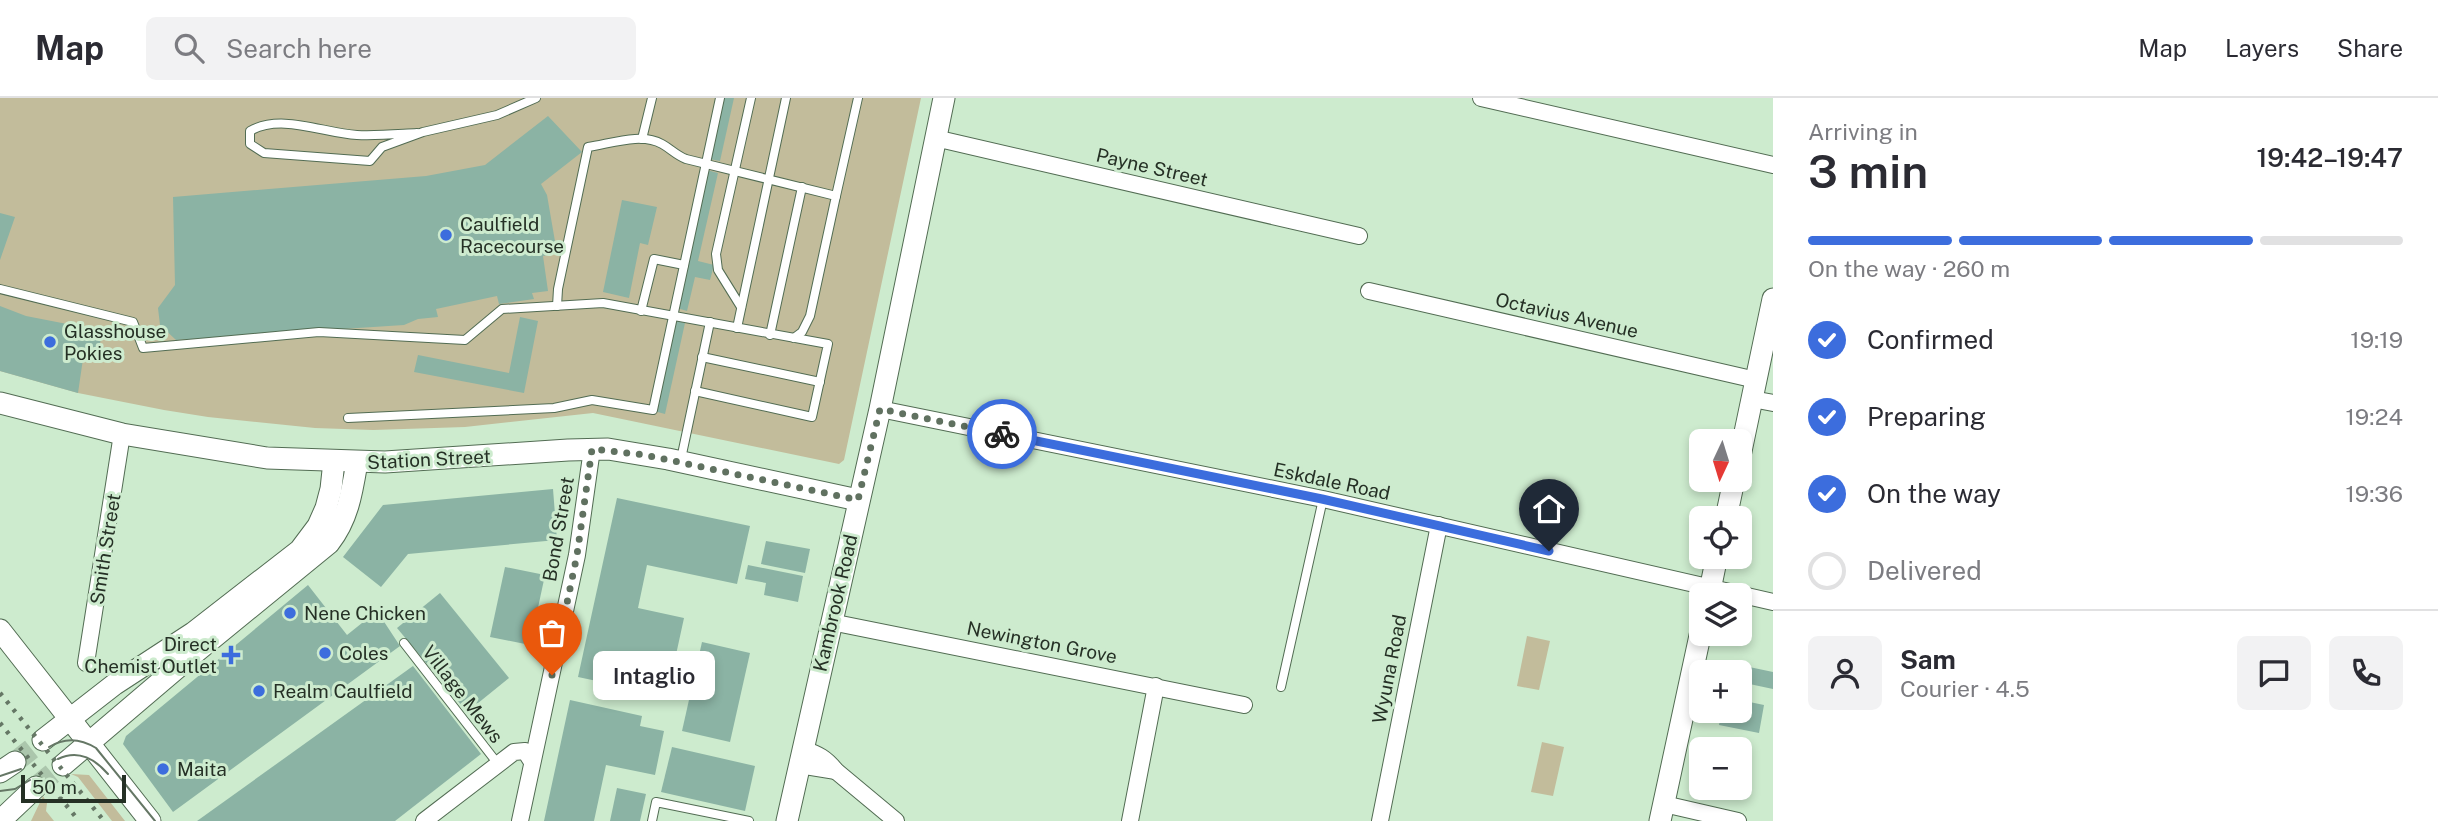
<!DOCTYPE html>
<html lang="en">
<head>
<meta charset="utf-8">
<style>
  body { margin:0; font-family:"Public Sans",sans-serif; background:#f2f2f3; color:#2b2b33; height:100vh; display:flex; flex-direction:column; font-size:26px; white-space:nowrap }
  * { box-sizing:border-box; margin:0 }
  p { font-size:23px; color:#7c7c81 }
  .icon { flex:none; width:38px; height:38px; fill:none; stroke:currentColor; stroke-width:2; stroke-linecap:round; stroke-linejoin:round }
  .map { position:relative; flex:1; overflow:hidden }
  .side { display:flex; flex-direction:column; background:#fff; width:665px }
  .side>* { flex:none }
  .needle { width:46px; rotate:184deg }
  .buttons { position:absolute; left:1689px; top:331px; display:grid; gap:14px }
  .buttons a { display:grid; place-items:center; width:63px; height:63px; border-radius:10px; background:#fff; box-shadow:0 4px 10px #0003; font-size:35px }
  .scale { position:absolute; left:21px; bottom:18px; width:105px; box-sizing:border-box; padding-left:7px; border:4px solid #253025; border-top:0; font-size:19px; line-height:24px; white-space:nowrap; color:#253025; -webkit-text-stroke:5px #cdebce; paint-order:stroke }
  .pin { position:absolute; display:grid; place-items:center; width:60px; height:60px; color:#fff; margin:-72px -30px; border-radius:50% 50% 50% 0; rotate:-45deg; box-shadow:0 0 7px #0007 }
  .pin .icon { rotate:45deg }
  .courier { position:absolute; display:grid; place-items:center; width:70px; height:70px; margin:-35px; border:5px solid #3c6ddd; border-radius:50%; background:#fff; color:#222; box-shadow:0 2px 9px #0007 }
  .bubble { position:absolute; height:49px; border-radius:10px; background:#fff; box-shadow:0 4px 10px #0003; font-size:23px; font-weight:600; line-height:49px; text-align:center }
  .head em { font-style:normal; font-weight:600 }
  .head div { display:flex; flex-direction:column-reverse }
  .head { display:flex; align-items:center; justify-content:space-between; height:119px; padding:0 35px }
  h1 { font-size:46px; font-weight:600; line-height:52px }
  .bar { display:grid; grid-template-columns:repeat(4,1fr); gap:10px 7px; align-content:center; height:84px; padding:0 35px }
  .bar i { height:9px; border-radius:5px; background:#e1e1e2 }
  .bar .on { background:#3c6ddd }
  .bar p { grid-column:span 4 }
  .line { display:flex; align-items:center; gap:18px; padding:0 35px; border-top:2px solid #e1e1e2 }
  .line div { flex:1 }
  .round { display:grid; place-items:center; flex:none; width:74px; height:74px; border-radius:10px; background:#f2f2f3 }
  ol { padding:0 35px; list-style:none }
  li { display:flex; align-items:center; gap:21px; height:77px }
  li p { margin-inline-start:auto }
  li .icon { padding:7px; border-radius:50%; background:#3c6ddd; color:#fff; stroke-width:4 }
  li:last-child { color:#7c7c81 }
  li i { width:38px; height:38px; border:4px solid #e1e1e2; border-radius:50% }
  header { display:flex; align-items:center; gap:42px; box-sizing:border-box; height:98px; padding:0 35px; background:#fff; border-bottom:2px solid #e1e1e2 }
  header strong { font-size:33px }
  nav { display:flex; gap:38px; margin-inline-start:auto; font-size:24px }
  .search { width:490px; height:63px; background:#f2f2f3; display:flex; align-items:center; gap:18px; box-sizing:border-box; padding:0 24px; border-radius:10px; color:#7c7c81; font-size:26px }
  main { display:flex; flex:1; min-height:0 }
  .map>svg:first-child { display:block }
  .green { fill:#c2bc9b }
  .building { fill:#8bb3a4 }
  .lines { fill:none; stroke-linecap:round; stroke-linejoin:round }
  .secondary-tunnel { stroke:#abc6ac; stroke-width:21; stroke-dasharray:21 10; stroke-linecap:butt }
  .lane-casing { stroke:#526c53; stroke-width:10 }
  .street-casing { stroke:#526c53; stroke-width:18 }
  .secondary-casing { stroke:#526c53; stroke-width:23 }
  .lane { stroke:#fff; stroke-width:8 }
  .street { stroke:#fff; stroke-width:16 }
  .secondary { stroke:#fff; stroke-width:21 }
  .tram { stroke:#657765; stroke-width:2 }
  .rail { stroke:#657765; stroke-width:4.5; stroke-dasharray:3.5 7; stroke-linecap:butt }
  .done { stroke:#607160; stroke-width:7; stroke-dasharray:0 12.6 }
  .route { stroke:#3c6ddd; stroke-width:9 }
  .poi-dot { fill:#3c6ddd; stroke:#cdebce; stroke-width:2.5 }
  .labels { text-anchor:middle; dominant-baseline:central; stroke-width:6; stroke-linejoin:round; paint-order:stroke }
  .street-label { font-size:19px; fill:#253025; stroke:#cdebce }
  .poi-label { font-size:19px; fill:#253025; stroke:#cdebce; text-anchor:start }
</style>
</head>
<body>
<header>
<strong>Map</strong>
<div class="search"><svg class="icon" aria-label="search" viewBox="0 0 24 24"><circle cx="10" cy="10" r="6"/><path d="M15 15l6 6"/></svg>Search here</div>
<nav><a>Map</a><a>Layers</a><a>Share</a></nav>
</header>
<main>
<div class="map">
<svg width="1773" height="723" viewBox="0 0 1773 723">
  <rect width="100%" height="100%" fill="#cdebce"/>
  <g class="green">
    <polygon points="0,0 921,0 844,362 839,366 593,315 465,329 373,332 315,330 208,319 164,312 78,295 0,273"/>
    <polygon points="1527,538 1550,543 1539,592 1517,588"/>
    <polygon points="1542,644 1564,649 1553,698 1531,694"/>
    <polygon points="71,676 89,677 125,723 112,723 78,679"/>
    <polygon points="43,698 47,705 46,713 54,723 31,723"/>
  </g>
  <g class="building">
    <polygon points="723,0 734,0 720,63 709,61"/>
    <polygon points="548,18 582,54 541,86 547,97 557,155 543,158 548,193 532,195 534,201 499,206 497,198 436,211 438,219 418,221 404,227 176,242 160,227 158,210 175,187 173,99 426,78 485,67"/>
    <polygon points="707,72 718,75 698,163 714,167 710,182 695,179 687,213 677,210"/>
    <polygon points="622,102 657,109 648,147 640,145 629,200 603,194"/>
    <polygon points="0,115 15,119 0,162"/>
    <polygon points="0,208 26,218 103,233 97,257 84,254 78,295 0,273"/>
    <polygon points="520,219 538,223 524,295 414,274 418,257 509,275"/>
    <polygon points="674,222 685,225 665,316 654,313"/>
    <polygon points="553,391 557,442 408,456 381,489 343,459 383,407"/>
    <polygon points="617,400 750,428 737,486 647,467 638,510 684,520 667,598 578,579"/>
    <polygon points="766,443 810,451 805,475 761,466"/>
    <polygon points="748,467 803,478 798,504 764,497 766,485 745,481"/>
    <polygon points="505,469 545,477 530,547 490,539"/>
    <polygon points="308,487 347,537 377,513 400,548 173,714 123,646 126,638"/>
    <polygon points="440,495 509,580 467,614 397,530"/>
    <polygon points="702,544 750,555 730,644 682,633"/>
    <polygon points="1735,566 1773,574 1773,591 1740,584 1740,574 1733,574"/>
    <polygon points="413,568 481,656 395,723 197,723"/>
    <polygon points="570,602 642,618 640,628 664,633 655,677 606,667 594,723 544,723"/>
    <polygon points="1740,602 1764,607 1759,635 1719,627 1722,612 1740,612"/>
    <polygon points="672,649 755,668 745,713 661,694"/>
    <polygon points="617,690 646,696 640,723 610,723"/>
  </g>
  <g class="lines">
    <g class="secondary-tunnel">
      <polyline points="15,664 43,642"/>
      <polyline points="36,689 63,667"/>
    </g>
    <defs>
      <g id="lane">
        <path d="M417,35C398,36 377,38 357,37C323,35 281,15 250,33V46L264,55L370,63L382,49L423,34L497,17L536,0"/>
        <polyline points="642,41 652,0"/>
        <polyline points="836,98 858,0"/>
        <polyline points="0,191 133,224 143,250 319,234 465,242 502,211 603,205 828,246 812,319 695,293"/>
        <path d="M557,208L558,191L588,49C610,46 641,34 662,46C671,51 676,57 686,61L836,98L810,218L802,234L794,240"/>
        <polyline points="741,209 718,172 716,156 751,0"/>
        <polyline points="641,213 654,161 684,167"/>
        <polyline points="737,230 786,0"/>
        <polyline points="770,237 802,89"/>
        <polyline points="702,259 820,284"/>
        <polyline points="348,320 554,310 592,302 653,312 720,0"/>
        <polyline points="681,361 710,224"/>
        <polyline points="404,545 498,666"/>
        <polyline points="1281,589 1323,401"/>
        <polyline points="652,723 656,704 749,723"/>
      </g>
      <g id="street">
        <polyline points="1481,0 1773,67"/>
        <polyline points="935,40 1359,138"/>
        <polyline points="1369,193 1756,282"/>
        <polyline points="1752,301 1773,305"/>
        <polyline points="880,311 1323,401 1773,504"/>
        <polyline points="831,524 1244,607"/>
        <polyline points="86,565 122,336"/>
        <path d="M803,651C818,656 826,660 836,673L896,723"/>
        <polyline points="799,667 836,673"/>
        <polyline points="1664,706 1738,723"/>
        <polyline points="424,723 514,654 525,653 532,664"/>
        <polyline points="520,723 577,457 592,351"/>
        <polyline points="1130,723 1156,588"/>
        <polyline points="1380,723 1439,427"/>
      </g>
      <g id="secondary">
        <polyline points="0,305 122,336 267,360 385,364 568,352 608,351 668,361 858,402"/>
        <polyline points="1740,358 1773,201"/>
        <polyline points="1726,420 1734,382"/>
        <polyline points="1709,497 1717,458"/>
        <polyline points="0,532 150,723"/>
        <polyline points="43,642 115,586 193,535 300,452 318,428 326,410 331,391 334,363"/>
        <path d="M63,667L197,553L329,445C348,421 352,394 357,364"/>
        <polyline points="0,674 15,664"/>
        <polyline points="0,723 36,689"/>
        <polyline points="787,723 880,311 944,0"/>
        <polyline points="1660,723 1701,533"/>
      </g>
    </defs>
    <use href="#lane" class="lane-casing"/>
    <use href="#street" class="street-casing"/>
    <use href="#secondary" class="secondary-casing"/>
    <use href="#lane" class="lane"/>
    <use href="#street" class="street"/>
    <use href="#secondary" class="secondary"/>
    <g class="tram">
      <path d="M49,649C65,639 80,640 96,650L155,723"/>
      <path d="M58,661C78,651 95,661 108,676"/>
      <polyline points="0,678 21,671"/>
      <polyline points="0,693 15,691 30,682"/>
    </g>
    <g class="rail">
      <polyline points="0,595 104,723"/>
      <polyline points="0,625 79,723"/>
    </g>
  </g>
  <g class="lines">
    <polyline class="done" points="552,577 577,457 592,351 645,357 858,402 880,311 1002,336"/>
    <polyline class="route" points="1002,336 1322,401 1549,453"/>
  </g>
  <g class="poi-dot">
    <circle cx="446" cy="137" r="7"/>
    <circle cx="50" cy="244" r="7"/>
    <circle cx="290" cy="515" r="7"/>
    <circle cx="325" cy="555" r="7"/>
    <path d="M227.5 546.5h7v7h7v7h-7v7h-7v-7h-7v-7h7z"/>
    <circle cx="259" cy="593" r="7"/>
    <circle cx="163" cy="671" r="7"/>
  </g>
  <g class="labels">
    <g class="street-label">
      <text transform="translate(1152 69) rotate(13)">Payne Street</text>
      <text transform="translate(1567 217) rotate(13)">Octavius Avenue</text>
      <text transform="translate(429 361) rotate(-3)">Station Street</text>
      <text transform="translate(1332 383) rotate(12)">Eskdale Road</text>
      <text transform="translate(558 431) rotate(-80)">Bond Street</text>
      <text transform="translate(105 451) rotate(-81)">Smith Street</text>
      <text transform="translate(835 505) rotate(-77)">Kambrook Road</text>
      <text transform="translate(1042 544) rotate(11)">Newington Grove</text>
      <text transform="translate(1389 571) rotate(-79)">Wyuna Road</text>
      <text transform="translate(463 596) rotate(52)">Village Mews</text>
    </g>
    <g class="poi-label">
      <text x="460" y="126">Caulfield<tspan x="460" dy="22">Racecourse</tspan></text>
      <text x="64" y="233">Glasshouse<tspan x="64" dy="22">Pokies</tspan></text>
      <text x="304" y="515">Nene Chicken</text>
      <text x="217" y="546" text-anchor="end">Direct<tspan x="217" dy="22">Chemist Outlet</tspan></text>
      <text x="339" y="555">Coles</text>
      <text x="273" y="593">Realm Caulfield</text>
      <text x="177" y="671">Maita</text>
    </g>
  </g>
</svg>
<div class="buttons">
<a><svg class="needle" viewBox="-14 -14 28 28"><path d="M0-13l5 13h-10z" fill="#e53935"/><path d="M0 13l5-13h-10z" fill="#7c7c81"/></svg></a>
<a><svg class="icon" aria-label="locate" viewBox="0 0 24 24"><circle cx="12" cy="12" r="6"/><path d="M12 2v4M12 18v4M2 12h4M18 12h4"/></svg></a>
<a><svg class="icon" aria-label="layers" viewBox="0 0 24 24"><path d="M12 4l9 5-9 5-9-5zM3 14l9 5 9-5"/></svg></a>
<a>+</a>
<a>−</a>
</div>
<div class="scale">50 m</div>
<div class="pin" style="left:552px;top:577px;background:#ea580c"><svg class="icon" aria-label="bag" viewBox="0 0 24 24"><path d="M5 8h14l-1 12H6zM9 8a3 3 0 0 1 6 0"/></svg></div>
<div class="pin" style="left:1549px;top:453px;background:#1f2937"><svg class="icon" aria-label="home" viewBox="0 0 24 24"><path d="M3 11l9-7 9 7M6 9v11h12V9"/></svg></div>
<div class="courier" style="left:1002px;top:336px"><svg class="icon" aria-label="bike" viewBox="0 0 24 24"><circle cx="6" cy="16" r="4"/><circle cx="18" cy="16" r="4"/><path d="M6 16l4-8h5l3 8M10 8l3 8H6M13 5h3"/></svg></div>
<div class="bubble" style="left:593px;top:553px;width:122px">Intaglio</div>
</div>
<section class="side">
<div class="head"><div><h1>3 min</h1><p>Arriving in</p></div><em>19:42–19:47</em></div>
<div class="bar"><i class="on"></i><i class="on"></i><i class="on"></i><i></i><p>On the way · 260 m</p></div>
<ol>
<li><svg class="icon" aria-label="check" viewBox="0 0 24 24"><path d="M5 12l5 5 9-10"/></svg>Confirmed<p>19:19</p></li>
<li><svg class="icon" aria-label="check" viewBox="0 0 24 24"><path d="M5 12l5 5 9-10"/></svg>Preparing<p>19:24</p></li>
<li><svg class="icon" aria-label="check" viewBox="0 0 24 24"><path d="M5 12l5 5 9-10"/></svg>On the way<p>19:36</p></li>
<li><i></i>Delivered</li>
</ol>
<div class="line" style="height:126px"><a class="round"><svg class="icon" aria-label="person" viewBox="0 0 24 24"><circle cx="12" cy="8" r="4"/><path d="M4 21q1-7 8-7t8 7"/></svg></a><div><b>Sam</b><p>Courier · 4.5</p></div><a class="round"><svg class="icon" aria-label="chat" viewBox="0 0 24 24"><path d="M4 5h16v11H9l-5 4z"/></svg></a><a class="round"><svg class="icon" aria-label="phone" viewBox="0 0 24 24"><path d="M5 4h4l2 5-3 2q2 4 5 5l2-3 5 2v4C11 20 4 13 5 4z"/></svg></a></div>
</section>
</main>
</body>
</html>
